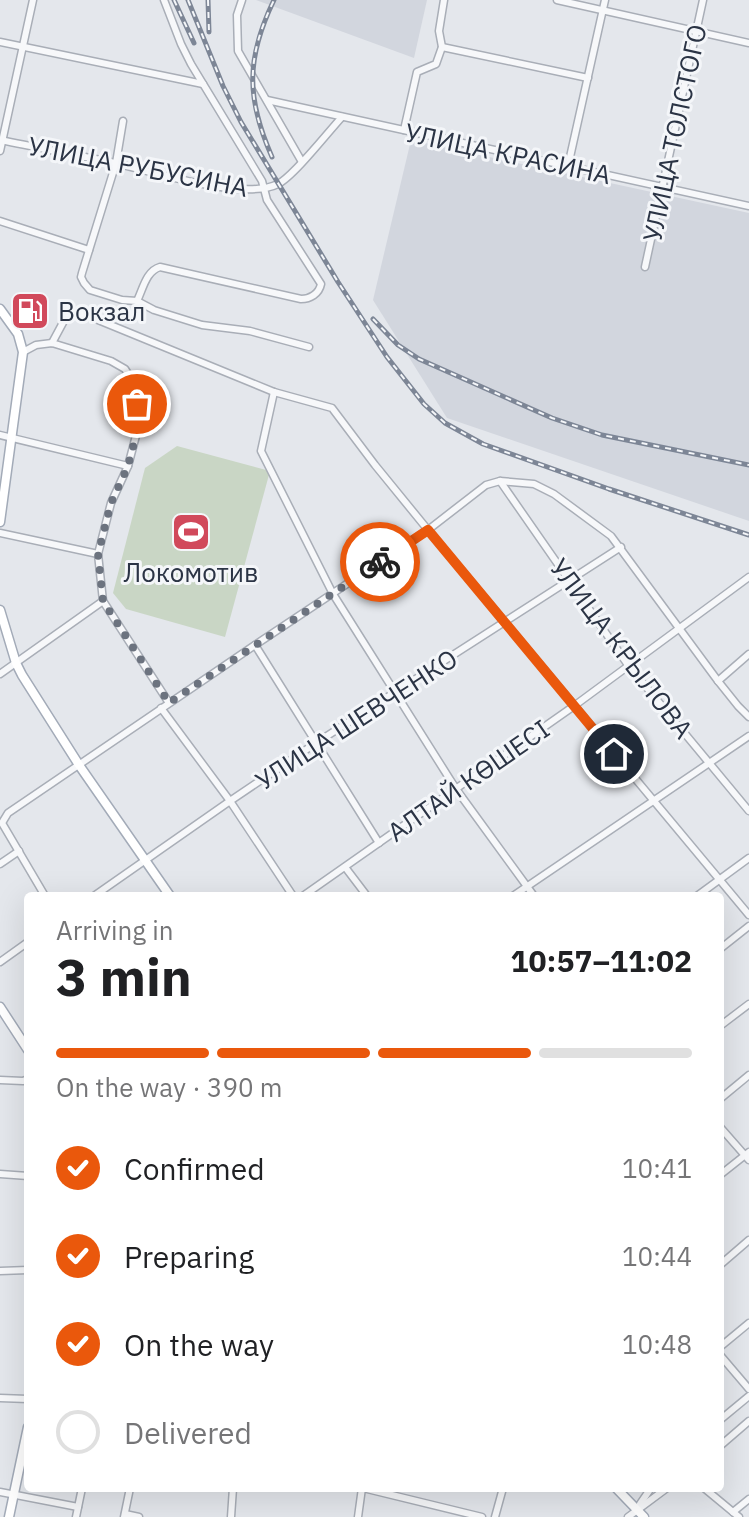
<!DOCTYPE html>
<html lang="en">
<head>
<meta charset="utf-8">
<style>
  body { margin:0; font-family:"IBM Plex Sans",sans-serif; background:#f6f6f6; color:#202124; height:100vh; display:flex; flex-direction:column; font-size:30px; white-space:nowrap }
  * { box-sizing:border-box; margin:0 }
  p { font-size:26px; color:#757577 }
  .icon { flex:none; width:44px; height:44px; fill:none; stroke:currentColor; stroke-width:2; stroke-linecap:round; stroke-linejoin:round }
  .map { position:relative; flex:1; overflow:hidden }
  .drawer { position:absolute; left:24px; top:892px; width:700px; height:600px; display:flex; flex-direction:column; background:#fff; border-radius:8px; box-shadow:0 8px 32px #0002 }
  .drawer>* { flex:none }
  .pin { position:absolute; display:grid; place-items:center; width:68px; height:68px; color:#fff; margin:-34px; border:4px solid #fff; border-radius:50%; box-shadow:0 2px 8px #0007 }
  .courier { position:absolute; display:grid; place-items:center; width:80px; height:80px; margin:-40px; border:6px solid #ea580c; border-radius:50%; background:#fff; color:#222; box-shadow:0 2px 10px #0007 }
  .headline em { font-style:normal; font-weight:800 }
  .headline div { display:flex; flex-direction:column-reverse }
  .headline { display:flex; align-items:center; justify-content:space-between; height:136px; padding:0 32px }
  h1 { font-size:52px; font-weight:800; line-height:60px }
  .bar { display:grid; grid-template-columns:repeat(4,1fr); gap:12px 8px; align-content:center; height:96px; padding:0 32px }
  .bar i { height:10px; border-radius:6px; background:#e0e0e0 }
  .bar .selected { background:#ea580c }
  .bar p { grid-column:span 4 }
  ol { padding:0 32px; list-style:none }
  li { display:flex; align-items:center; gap:24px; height:88px }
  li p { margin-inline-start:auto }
  li .icon { padding:8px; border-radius:50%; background:#ea580c; color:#fff; stroke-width:4 }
  li:last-child { color:#757577 }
  li i { width:44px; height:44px; border:4px solid #e0e0e0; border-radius:50% }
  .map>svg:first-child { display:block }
  .built { fill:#d2d6de }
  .green { fill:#c9d6c5 }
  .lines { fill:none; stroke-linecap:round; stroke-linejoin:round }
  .minor-casing { stroke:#a9aeb7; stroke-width:9 }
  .major-casing { stroke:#a3abb8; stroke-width:11 }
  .minor { stroke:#f7f8fa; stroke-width:6 }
  .major { stroke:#fff; stroke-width:8 }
  .rail-casing { stroke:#7d8696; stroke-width:5 }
  .rail { stroke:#f4f6f9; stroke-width:2; stroke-dasharray:6; stroke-linecap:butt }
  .done { stroke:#6c737f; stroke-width:8; stroke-dasharray:0 14.4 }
  .route { stroke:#ea580c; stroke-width:10 }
  .labels { text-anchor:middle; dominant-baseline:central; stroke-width:6; stroke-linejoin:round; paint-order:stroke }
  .street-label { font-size:26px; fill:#2b3445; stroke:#f4f6f9 }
  .poi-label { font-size:26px; fill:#2b3445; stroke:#f4f6f9; text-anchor:start }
</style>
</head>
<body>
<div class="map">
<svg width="749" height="1517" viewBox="0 0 749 1517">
  <rect width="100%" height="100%" fill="#e4e7ec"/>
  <g class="built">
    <polygon points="256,0 427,0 414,58"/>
    <polygon points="411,140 749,213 749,521 447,418 373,300"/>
  </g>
  <polygon class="green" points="177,446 270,471 225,637 126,609 113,593 145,468"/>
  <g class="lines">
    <defs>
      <g id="minor">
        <polyline points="242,0 237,15 238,51 302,162"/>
        <polyline points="557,0 749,43"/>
        <polyline points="0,42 203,84"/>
        <polyline points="442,47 588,78"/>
        <polyline points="267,100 749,206"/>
        <polyline points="123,121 116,163 82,273 81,277 84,283 90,290 122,300 137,301 154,310 202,325 250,331 309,347"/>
        <polyline points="404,130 417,72 436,64 442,47 439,31 444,0"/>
        <path d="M0,140C38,148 77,155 115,163C154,172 244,201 278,184C294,176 328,132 342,117"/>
        <polyline points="0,151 33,0"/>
        <polyline points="568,166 605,0"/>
        <polyline points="0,221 89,250"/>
        <polyline points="645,267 703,0"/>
        <path d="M137,301C143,289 146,271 160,267L301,299C310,299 319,294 321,284L267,200L262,181L191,64L181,44L164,0"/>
        <polyline points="52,343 66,317 75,312 86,315 274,392 332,408 375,465 428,530 749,915"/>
        <polyline points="23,352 36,345 52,343 111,361 125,369 132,380 137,404 138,428 128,466 111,503 98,554 103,601 169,703"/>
        <polyline points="274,392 261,451 333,594 456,789 534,896"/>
        <polyline points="0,435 128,466"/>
        <polyline points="500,481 628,665 749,811"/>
        <polyline points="0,533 98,554"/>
        <polyline points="255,645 379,843"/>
        <polyline points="0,674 103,601"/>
        <polyline points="718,681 749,654"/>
        <polyline points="161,708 230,801 293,896"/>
        <polyline points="0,864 19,851"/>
        <polyline points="345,867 367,896"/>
        <polyline points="45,896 2,823 8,813 255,645 428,530 486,485 500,481 534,484 554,494 611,536 718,681 738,706 749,717"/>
        <polyline points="94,896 230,801 316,743 621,547"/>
        <polyline points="303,896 574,706 749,577"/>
        <polyline points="513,896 749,736"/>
        <polyline points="697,896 749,858"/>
        <polyline points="720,949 749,926"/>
        <polyline points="0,962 28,942"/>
        <polyline points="720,1026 749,1004"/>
        <polyline points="0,1080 23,1081 28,1079"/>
        <polyline points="720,1099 749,1075"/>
        <polyline points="720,1127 749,1160"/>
        <polyline points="0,1174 28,1176"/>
        <polyline points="720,1175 749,1152"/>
        <polyline points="720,1265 749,1240"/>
        <polyline points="0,1271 28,1270"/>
        <polyline points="720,1347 749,1323"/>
        <polyline points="720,1355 749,1389"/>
        <polyline points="0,1398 28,1399"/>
        <polyline points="720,1420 749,1396"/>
        <polyline points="720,1446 749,1421"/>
        <polyline points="363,1488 482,1517"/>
        <polyline points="704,1488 739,1517"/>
        <polyline points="0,1492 78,1507"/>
        <polyline points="640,1504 651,1488"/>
        <polyline points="733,1512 749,1499"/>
        <polyline points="125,1514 139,1517"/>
        <polyline points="76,1517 82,1488"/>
        <polyline points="124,1517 130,1488"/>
        <polyline points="231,1517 233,1488"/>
        <polyline points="358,1517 362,1488"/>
        <polyline points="495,1517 503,1488"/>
        <polyline points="628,1517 667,1488"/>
      </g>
      <g id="major">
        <polyline points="0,309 18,334 23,352 0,522"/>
        <polyline points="0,610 16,663 22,675 79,765 170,896"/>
        <polyline points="0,1007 28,1050"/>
        <polyline points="616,1488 644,1517"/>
        <polyline points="9,1517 28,1427"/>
      </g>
    </defs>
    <use href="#minor" class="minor-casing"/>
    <use href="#major" class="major-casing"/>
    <use href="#minor" class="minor"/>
    <use href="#major" class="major"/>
    <defs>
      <g id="rail">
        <polyline points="174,0 194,43"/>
        <polyline points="188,0 223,86 241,122 338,282 387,357 424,404 445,423 483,444 609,489 749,535"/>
        <polyline points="208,0 209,32"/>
        <path d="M272,157C246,98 246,58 274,0"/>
        <polyline points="373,319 398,345 419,359 552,418 602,435 749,465"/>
      </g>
    </defs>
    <use href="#rail" class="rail-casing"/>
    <use href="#rail" class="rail"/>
  </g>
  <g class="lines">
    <polyline class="done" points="137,404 138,428 128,466 111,503 98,554 103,601 169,703 380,562"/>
    <polyline class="route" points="380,562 428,530 614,754"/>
  </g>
  <defs>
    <symbol id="fuel-square" viewBox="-11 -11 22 22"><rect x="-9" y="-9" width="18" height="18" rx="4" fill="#d1495b" stroke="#f4f6f9"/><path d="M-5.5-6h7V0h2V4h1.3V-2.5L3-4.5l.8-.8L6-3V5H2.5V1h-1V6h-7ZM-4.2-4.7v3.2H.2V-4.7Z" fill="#fff"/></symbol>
    <symbol id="stadium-square" viewBox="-11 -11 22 22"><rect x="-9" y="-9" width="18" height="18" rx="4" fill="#d1495b" stroke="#f4f6f9"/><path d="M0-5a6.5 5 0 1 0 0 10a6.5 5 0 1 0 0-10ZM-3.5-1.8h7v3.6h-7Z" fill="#fff"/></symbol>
  </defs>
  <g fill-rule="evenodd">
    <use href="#fuel-square" x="8" y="289" width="44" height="44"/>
    <use href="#stadium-square" x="169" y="510" width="44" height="44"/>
  </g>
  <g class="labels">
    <g class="street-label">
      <text transform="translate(674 133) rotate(-78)">УЛИЦА ТОЛСТОГО</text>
      <text transform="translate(508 153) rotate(12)">УЛИЦА КРАСИНА</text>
      <text transform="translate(138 166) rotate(11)">УЛИЦА РУБУСИНА</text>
      <text transform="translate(622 648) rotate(53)">УЛИЦА КРЫЛОВА</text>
      <text transform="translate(356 719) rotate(-33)">УЛИЦА ШЕВЧЕНКО</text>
      <text transform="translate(468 780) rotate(-35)">АЛТАЙ КӨШЕСІ</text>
    </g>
    <g class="poi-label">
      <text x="58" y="311">Вокзал</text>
      <text x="191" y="572" text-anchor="middle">Локомотив</text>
    </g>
  </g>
</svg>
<div class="pin" style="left:137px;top:404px;background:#ea580c"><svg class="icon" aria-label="bag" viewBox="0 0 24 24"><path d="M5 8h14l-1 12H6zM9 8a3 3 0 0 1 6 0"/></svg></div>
<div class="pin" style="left:614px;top:754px;background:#1f2937"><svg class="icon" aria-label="home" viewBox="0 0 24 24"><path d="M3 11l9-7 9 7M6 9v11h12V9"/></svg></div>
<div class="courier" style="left:380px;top:562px"><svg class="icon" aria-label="bike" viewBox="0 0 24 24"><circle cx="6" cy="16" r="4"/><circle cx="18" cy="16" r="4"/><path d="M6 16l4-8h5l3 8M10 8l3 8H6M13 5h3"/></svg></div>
<section class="drawer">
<div class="headline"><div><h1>3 min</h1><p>Arriving in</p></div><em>10:57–11:02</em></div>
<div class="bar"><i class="selected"></i><i class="selected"></i><i class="selected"></i><i></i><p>On the way · 390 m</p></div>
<ol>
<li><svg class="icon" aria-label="check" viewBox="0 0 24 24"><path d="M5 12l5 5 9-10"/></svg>Confirmed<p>10:41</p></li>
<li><svg class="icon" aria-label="check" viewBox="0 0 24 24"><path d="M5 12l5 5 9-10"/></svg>Preparing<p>10:44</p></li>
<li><svg class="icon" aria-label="check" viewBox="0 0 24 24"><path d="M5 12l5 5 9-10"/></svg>On the way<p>10:48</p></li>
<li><i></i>Delivered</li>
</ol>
</section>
</div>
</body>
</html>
